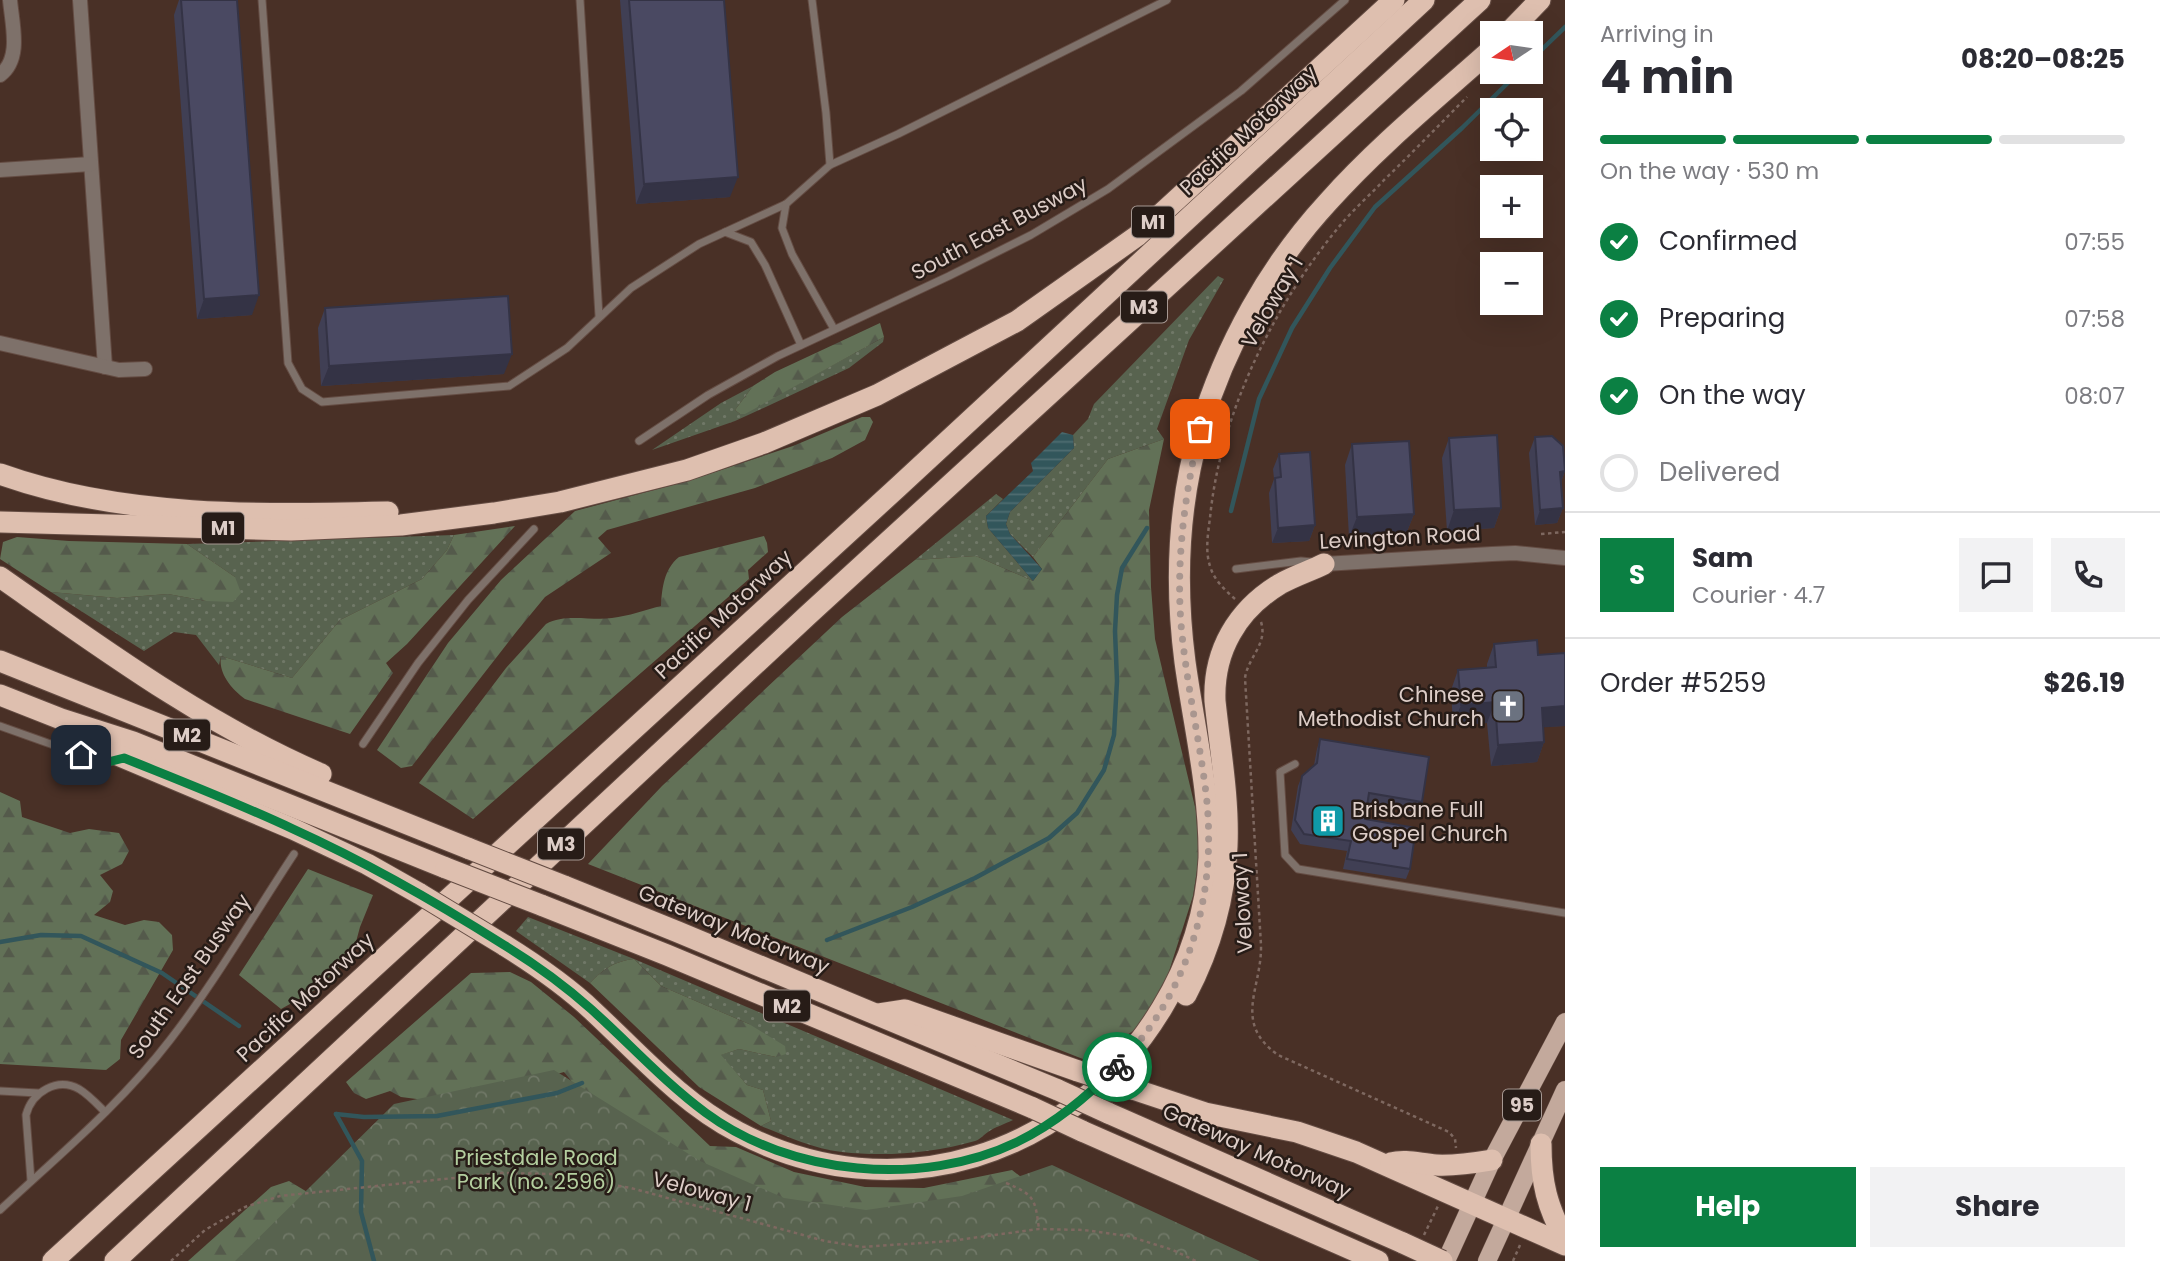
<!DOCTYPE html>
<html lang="en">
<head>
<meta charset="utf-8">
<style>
  body { margin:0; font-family:Poppins,sans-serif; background:#f2f2f3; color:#2b2b33; height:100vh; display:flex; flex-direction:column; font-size:26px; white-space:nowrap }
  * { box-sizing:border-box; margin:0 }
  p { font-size:23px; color:#7c7c81 }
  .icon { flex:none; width:38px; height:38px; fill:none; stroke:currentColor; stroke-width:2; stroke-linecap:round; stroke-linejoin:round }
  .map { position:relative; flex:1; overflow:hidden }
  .sheet { display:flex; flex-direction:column; background:#fff; width:595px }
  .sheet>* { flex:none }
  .needle { width:46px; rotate:257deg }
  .fabs { position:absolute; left:1480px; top:21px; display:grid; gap:14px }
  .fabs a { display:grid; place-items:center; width:63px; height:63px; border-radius:0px; background:#fff; box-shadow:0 7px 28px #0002; font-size:35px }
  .pin { position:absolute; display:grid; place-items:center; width:60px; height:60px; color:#fff; margin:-30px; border-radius:14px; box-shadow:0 4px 10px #0006 }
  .courier { position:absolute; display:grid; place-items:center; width:70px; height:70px; margin:-35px; border:5px solid #0b8043; border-radius:50%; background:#fff; color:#222; box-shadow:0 2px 9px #0007 }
  .summary em { font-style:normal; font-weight:700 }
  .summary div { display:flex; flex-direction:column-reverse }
  .summary { display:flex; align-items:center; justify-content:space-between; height:119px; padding:0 35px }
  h1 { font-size:46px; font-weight:700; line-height:52px }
  .bar { display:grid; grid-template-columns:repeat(4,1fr); gap:10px 7px; align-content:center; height:84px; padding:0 35px }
  .bar i { height:9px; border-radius:5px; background:#e1e1e2 }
  .bar .selected { background:#0b8043 }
  .bar p { grid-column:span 4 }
  .line { display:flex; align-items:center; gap:18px; padding:0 35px; border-top:2px solid #e1e1e2 }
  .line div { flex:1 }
  .round { display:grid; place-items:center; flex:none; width:74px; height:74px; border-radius:0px; background:#f2f2f3 }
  ol { padding:0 35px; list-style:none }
  li { display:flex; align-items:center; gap:21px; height:77px }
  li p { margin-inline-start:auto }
  li .icon { padding:7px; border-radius:50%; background:#0b8043; color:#fff; stroke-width:4 }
  li:last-child { color:#7c7c81 }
  li i { width:38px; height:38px; border:4px solid #e1e1e2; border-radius:50% }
  .action { display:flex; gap:14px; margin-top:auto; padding:14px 35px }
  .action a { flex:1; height:80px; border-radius:0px; background:#0b8043; color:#fff; font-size:28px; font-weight:700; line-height:80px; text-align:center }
  .action a+a { background:#f2f2f3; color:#2b2b33 }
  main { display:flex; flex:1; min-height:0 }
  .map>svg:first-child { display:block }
  .grass { fill:url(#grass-dots) }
  .forest { fill:url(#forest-firs) }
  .park { fill:url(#park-crowns) }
  .water { fill:url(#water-rules) }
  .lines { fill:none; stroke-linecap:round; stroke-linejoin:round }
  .stream { stroke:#32565b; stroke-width:4.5 }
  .service-casing { stroke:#644c43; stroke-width:9 }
  .minor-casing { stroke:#644c43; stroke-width:16 }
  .tertiary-casing { stroke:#644c43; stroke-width:16 }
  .primary-casing { stroke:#644c43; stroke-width:19 }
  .motorway-casing { stroke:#644c43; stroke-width:23 }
  .path { stroke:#7e6860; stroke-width:2.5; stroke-dasharray:3.5 3.5; stroke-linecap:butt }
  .service { stroke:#7e716a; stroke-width:7 }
  .minor { stroke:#7e716a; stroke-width:14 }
  .tertiary { stroke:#7e716a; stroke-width:14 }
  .primary { stroke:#c3a99c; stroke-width:18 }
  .motorway { stroke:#debfaf; stroke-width:21 }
  .motorway-bridge-casing { stroke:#644c43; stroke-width:23; stroke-linecap:butt }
  .motorway-bridge { stroke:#debfaf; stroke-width:21 }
  .wall { fill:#403f54 }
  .shaded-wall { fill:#343345 }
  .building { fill:#4a4962; stroke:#343345; stroke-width:2 }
  .done { stroke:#a9968f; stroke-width:7; stroke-dasharray:0 12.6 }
  .route { stroke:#0b8043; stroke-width:9 }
  .labels { text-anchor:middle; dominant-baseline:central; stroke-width:5; stroke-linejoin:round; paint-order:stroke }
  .shield { fill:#271c17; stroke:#a69892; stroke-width:2 }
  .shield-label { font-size:19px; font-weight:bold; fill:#ddcdc7 }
  .street-label { font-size:21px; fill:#ddcdc7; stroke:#271c17 }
  .poi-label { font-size:21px; fill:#ddcdc7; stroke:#271c17; text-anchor:end }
  .park-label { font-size:21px; fill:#b3ce9e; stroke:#271c17 }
</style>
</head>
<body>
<main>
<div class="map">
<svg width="1565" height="1261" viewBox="0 0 1565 1261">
  <defs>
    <pattern id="grass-dots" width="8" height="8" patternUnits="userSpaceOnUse" patternTransform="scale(1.75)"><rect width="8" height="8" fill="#58634f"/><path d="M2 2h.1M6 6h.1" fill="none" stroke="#707867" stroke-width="1.8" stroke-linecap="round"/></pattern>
    <pattern id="forest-firs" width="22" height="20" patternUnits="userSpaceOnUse" patternTransform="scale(1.75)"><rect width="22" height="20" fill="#627157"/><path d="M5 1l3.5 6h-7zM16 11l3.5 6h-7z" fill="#545a4b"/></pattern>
    <pattern id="park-crowns" width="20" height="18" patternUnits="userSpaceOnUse" patternTransform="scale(1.75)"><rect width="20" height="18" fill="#58634f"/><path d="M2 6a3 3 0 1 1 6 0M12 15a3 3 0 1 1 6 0" fill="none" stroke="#707867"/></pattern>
    <pattern id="water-rules" width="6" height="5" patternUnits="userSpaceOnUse" patternTransform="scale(1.75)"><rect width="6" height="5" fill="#32565b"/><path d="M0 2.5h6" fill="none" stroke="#4f6d71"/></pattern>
  </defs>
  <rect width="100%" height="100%" fill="#493026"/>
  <g class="grass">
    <polygon points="1218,276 1224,279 1189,340 1157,429 1164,439 1108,459 1033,557 1010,534 1006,524 1010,512 1074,448 1073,435 1088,419 1094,404"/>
    <polygon points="884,337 883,342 849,368 770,405 735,421 652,450 721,403 753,386 735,410 740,414 745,413"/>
    <polygon points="996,494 1003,499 986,516 988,528 1033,581 976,556 915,560"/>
    <polygon points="454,535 447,550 422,579 340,620 292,678 221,656 219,665 196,635 174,632 144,651 51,592 117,598 168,594 206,601 235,577 187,544"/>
    <path d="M528,917L634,959L1013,1120C1005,1124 995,1127 988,1132C983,1135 981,1139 975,1141C933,1153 886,1157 842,1152C814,1149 787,1136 761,1126L771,1121L763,1090L747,1085L720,1055L739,1049L776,1057L749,1024L661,986L634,959C615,961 603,969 590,983L516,931Z"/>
  </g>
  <g class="forest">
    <polygon points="880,323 884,337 745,414 740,414 735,410 753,386 775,372"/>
    <polygon points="862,417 870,417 873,422 865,440 832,458 755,488 607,530 598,538 611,553 545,597 517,631 412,766 401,768 377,750 448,643 501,580 575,511 688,481 793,446"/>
    <polygon points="1164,439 1149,510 1151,587 1155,639 1196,811 1199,857 1193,896 1164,987 1142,1025 1088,1061 588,864 662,786 842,617 915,560 976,556 1033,581 1042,569 1033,557 1108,459"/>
    <path d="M515,526L407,644L386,663L393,673L350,734L245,699C232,689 218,674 221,656L292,678L340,620L422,579L447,550L454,535Z"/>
    <path d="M764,536L767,543L768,552L748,570L749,579L473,819L419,783L506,668L546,624C565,613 591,621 612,618C629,616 645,610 661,606C662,588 664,569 679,557Z"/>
    <polygon points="17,537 69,541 187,544 235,577 241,593 233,602 206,601 168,594 117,598 51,592 0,559 3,542"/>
    <polygon points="0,792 20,801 22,817 70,833 89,829 119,833 129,851 122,864 100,875 113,891 110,902 94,915 125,925 144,920 159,922 172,935 173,950 121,1040 120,1059 106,1070 0,1064"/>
    <polygon points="308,869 373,895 360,927 353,953 317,989 281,1009 239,975"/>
    <path d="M634,959L661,986L749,1024L785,1046L786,1054L776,1057L739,1049L721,1055L747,1085L763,1090L771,1121L761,1126L699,1087L590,983C603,969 615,961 634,959Z"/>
    <polygon points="510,972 531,982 574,1017 710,1146 736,1147 794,1172 865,1187 924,1188 1012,1170 1030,1184 858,1237 621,1142 564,1072 518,1085 440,1102 401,1097 390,1091 366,1099 354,1093 346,1082 471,973"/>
    <polygon points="289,1181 352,1219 377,1261 188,1261 271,1187"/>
  </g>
  <polygon class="park" points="554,1070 700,1161 784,1198 866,1210 962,1196 1052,1165 1260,1261 235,1261 394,1104"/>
  <polygon class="water" points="1062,432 1073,435 1074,448 1010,512 1006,524 1010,534 1042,569 1033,581 988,528 986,516 1033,471 1031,463"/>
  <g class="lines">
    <g class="stream">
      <polyline points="1531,60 1565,27"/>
      <polyline points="1231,511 1259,399 1292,328 1330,268 1375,207 1462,128 1519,72"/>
      <polyline points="827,940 912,907 975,878 1049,838 1077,813 1104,770 1114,735 1117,681 1115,631 1117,595 1122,568 1147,528"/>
      <polyline points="0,942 41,935 81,936 162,973 239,1026"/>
      <polyline points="336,1114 364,1117 437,1116 557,1093 582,1083"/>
      <polyline points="336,1114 362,1161 361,1212 374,1261"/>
    </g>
    <defs>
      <g id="service">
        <polyline points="262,0 288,363 302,389 322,402 509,386 567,348 631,288 699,244 786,204 830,165 826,113 812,0"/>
        <polyline points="580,0 599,316"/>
        <polyline points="830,165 898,134 1167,0"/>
        <polyline points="786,204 782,228 792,254 834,329"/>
        <polyline points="725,232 751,242 765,265 801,345"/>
        <polyline points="639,441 708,395 778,356 949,276 1031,235 1108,189 1241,91 1345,0"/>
        <polyline points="1236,569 1301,561 1312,562"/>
        <polyline points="0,726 104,763 117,760"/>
        <polyline points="363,744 418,663 468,600 534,529"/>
        <polyline points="1295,764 1280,772 1285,855 1298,869 1565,913"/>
        <polyline points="0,1091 38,1093"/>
        <path d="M31,1181L26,1115C32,1092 57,1077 79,1089C89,1095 97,1104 105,1112"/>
        <path d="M0,1210C58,1156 121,1104 170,1040C215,982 253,916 294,854"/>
      </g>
      <g id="minor">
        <polyline points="80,0 105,367"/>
        <path d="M0,75C22,59 12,24 10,0"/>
        <polyline points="0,170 91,164"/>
        <polyline points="0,343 119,370 145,369"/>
      </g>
      <polyline id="tertiary" points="1324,564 1492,554 1515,553 1565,558"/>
      <g id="primary">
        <polyline points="1446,1261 1492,1160 1565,1022"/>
        <polyline points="1487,1261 1565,1090"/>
      </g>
      <g id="motorway">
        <polyline points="1508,33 1540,0"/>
        <path d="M0,474C123,518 259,515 388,512"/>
        <polyline points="0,522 291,530 401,525 494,513 560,502 687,470 764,443 877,395 1017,321 1137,236 1394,0"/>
        <path d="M0,577C103,649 205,724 321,774"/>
        <polyline points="0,661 470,849"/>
        <polyline points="0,695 61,719 133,742 446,868"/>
        <polyline points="83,734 108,751 293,829 367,864 420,894"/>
        <polyline points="564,886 678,932 1058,1090"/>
        <polyline points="541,905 667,955 1033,1108"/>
        <path d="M504,945C536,965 567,986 594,1012C640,1055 682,1103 738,1132C894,1214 1072,1157 1162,1008C1189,964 1207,910 1209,858C1210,792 1194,727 1185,662C1175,585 1178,504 1200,429C1225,346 1269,266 1328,202C1378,146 1437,98 1493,48"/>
        <path d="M1186,995C1210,949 1225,898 1227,846C1229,798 1220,749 1215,701C1213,651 1237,610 1280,584C1294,576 1310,571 1324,564"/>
        <polyline points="879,1014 905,1010 1078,1071"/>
        <polyline points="1133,1089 1205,1113 1297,1132 1356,1152 1565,1245"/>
        <polyline points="1108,1113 1403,1243"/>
        <polyline points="1082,1131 1378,1261"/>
        <path d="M1541,1144C1541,1183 1547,1206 1565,1240"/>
        <path d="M1391,1163C1406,1159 1420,1164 1436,1165C1455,1166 1474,1163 1492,1160"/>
        <polyline points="53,1261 898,487 1424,0"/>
        <polyline points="115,1261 809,614 1480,0"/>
      </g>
    </defs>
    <use href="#service" class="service-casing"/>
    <use href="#minor" class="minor-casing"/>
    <use href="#tertiary" class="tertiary-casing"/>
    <use href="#primary" class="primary-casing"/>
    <use href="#motorway" class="motorway-casing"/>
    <g class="path">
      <polyline points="1541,534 1565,532"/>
      <path d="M1235,599C1224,589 1214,580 1210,566C1205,551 1208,533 1210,518C1220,413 1275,302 1343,222C1356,207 1371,194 1384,180C1412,153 1439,125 1467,97"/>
      <path d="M1261,622C1268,644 1248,657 1245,678L1261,945C1262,989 1232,1022 1278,1055L1449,1132L1455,1139L1456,1148"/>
      <path d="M1006,1183C1035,1195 1035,1199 1039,1229"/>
      <polyline points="1424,1235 1438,1206"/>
      <polyline points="171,1261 205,1230 245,1207 280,1196 502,1173 551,1174 631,1188 825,1241 862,1247 950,1241 1039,1229 1084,1230 1128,1236 1173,1250 1196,1261"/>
      <polyline points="1513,1261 1520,1245"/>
    </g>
    <use href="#service" class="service"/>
    <use href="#minor" class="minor"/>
    <use href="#tertiary" class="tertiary"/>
    <use href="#primary" class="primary"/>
    <use href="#motorway" class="motorway"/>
    <defs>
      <g id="motorway-bridge">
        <polyline points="470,849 564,886"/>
        <polyline points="446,868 541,905"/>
        <polyline points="420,894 504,945"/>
        <polyline points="1078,1071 1133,1089"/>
        <polyline points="1058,1090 1108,1113"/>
        <polyline points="1033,1108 1082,1131"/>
        <polyline points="1403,1243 1442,1261"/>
      </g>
    </defs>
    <use href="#motorway-bridge" class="motorway-bridge-casing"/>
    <use href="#motorway-bridge" class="motorway-bridge"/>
  </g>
  <g class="wall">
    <polygon points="179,0 237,0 252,315 197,319 174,15"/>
    <polygon points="620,0 724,0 730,197 636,204"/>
    <polygon points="325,308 504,374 321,386 318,328"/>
    <polygon points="1535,437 1565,471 1561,482 1563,508 1557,523 1535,525 1529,453"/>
    <polygon points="1449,438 1501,508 1494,528 1447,531 1442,458"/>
    <polygon points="1352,444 1414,514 1406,534 1349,537 1345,465"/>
    <polygon points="1279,454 1315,525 1309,541 1272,543 1269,493 1274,479 1273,469"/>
    <polygon points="1494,644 1538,655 1565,726 1543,727 1544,742 1537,762 1491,766 1487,723 1453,725 1451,690 1458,670 1487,668 1487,664"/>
    <polygon points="1320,739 1422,802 1418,812 1367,804 1365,819 1410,869 1406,879 1343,869 1347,851 1300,844 1291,830 1298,786 1302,776 1314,765 1317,749"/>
  </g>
  <g class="shaded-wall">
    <polygon points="738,177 730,197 636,204 644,184"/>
    <polygon points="259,295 252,315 197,319 204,299"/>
    <polygon points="512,354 504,374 321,386 329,366"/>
    <polygon points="1565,471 1559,487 1560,472"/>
    <polygon points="1501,508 1494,528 1447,531 1454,510"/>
    <polygon points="1563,508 1557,523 1535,525 1540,510"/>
    <polygon points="1414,514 1406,534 1349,537 1357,517"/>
    <polygon points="1315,525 1309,541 1272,543 1278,528"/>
    <polygon points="1495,702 1487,723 1453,725 1461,705"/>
    <polygon points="1565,706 1565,726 1534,728 1542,708"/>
    <polygon points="1544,742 1537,762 1491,766 1498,745"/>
  </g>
  <g class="building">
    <polygon points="181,0 237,0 259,295 204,299"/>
    <polygon points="629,0 724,0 738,177 644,184"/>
    <polygon points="508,296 512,354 329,366 325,308"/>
    <polygon points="1497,435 1501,508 1454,510 1449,438"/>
    <polygon points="1552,436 1563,446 1565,471 1560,472 1563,508 1540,510 1535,437"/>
    <polygon points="1409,441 1414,514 1357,517 1352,444"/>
    <polygon points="1310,452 1315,525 1278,528 1275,478 1281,477 1279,454"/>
    <polygon points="1537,640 1538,655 1565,653 1565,706 1542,708 1544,742 1498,745 1495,702 1461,705 1458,670 1496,667 1494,644"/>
    <polygon points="1320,739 1429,757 1422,802 1369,793 1365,819 1416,828 1410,869 1347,859 1351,841 1304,834 1295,820 1302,776 1317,763"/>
  </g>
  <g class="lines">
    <path class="done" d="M1117,1067C1189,992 1218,896 1206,793C1199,737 1186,681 1181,624C1176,558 1185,493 1200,429"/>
    <path class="route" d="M81,755L104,763L124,758C181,781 238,803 293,829C366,862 436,902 504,945C535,964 564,985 591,1009C630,1044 664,1082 706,1113C790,1175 922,1188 1017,1142C1056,1123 1086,1097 1117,1067"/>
  </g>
  <defs>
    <symbol id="church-square" viewBox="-11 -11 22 22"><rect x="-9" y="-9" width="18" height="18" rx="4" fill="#6b7280" stroke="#271c17"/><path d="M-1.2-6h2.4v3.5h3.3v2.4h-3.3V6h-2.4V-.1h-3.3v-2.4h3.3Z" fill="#fff"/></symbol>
    <symbol id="building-square" viewBox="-11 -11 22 22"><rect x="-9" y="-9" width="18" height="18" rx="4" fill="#0f9aa8" stroke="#271c17"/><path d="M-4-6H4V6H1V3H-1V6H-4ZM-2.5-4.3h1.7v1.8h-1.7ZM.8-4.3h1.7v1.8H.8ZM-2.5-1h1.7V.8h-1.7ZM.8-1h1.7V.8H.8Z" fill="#fff"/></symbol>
  </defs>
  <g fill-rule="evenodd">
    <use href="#church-square" x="1489" y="687" width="38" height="38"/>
    <use href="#building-square" x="1309" y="802" width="38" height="38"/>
  </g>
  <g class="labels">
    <g class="shield">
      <rect x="1132" y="206.5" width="42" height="31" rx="5"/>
      <rect x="1121" y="291.5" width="46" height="31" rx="5"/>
      <rect x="202" y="512.5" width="42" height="31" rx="5"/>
      <rect x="164" y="719.5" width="46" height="31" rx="5"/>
      <rect x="538" y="828.5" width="46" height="31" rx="5"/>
      <rect x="764" y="990.5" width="46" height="31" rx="5"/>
      <rect x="1503" y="1089.5" width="38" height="31" rx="5"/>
    </g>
    <g class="shield-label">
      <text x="1153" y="222">M1</text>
      <text x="1144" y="307">M3</text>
      <text x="223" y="528">M1</text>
      <text x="187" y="735">M2</text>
      <text x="561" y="844">M3</text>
      <text x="787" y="1006">M2</text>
      <text x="1522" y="1105">95</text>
    </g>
    <g class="street-label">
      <text transform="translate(1248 130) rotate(-43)">Pacific Motorway</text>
      <text transform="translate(999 228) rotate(-28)">South East Busway</text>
      <text transform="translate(1272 302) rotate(-60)">Veloway 1</text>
      <text transform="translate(1400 537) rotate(-3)">Levington Road</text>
      <text transform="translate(723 614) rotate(-43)">Pacific Motorway</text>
      <text transform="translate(1242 903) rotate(-93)">Veloway 1</text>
      <text transform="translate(734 929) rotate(22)">Gateway Motorway</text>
      <text transform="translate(189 976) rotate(-55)">South East Busway</text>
      <text transform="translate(305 997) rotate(-43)">Pacific Motorway</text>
      <text transform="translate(1257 1151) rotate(24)">Gateway Motorway</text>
      <text transform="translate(702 1191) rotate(15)">Veloway 1</text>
    </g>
    <g class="poi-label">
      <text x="1484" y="694">Chinese<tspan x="1484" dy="24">Methodist Church</tspan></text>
      <text x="1352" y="809" text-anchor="start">Brisbane Full<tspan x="1352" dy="24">Gospel Church</tspan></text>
    </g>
    <g class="park-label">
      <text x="536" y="1157">Priestdale Road<tspan x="536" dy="24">Park (no. 2596)</tspan></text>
    </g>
  </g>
</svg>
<div class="fabs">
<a><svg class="needle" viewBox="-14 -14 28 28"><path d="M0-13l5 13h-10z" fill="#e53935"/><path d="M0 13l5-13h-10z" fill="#7c7c81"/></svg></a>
<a><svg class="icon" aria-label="locate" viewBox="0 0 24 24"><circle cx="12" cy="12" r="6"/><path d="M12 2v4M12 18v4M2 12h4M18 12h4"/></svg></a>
<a>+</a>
<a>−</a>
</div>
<div class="pin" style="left:1200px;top:429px;background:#ea580c"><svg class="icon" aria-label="bag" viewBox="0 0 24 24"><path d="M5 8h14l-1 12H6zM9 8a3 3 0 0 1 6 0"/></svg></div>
<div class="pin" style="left:81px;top:755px;background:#1f2937"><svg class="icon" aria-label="home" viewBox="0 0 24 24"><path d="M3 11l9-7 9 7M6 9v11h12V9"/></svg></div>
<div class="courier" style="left:1117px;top:1067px"><svg class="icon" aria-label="bike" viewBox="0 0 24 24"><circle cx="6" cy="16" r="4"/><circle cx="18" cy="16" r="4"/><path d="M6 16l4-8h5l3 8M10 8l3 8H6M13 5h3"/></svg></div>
</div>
<section class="sheet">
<div class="summary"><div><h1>4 min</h1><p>Arriving in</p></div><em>08:20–08:25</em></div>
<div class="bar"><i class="selected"></i><i class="selected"></i><i class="selected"></i><i></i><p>On the way · 530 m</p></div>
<ol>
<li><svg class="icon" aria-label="check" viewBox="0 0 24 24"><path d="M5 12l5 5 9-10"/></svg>Confirmed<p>07:55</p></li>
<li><svg class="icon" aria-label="check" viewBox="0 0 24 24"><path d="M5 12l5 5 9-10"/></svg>Preparing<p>07:58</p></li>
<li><svg class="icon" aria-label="check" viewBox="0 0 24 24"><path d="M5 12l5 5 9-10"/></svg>On the way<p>08:07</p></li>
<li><i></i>Delivered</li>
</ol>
<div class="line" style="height:126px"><b class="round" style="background:#0b8043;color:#fff">S</b><div><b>Sam</b><p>Courier · 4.7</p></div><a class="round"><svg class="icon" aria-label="chat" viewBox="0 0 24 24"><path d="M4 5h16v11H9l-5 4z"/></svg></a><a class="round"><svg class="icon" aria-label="phone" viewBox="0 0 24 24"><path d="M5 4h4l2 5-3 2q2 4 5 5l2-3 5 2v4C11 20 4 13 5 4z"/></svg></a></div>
<div class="line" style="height:91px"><div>Order #5259</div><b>$26.19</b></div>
<div class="action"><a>Help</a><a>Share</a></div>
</section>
</main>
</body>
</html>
